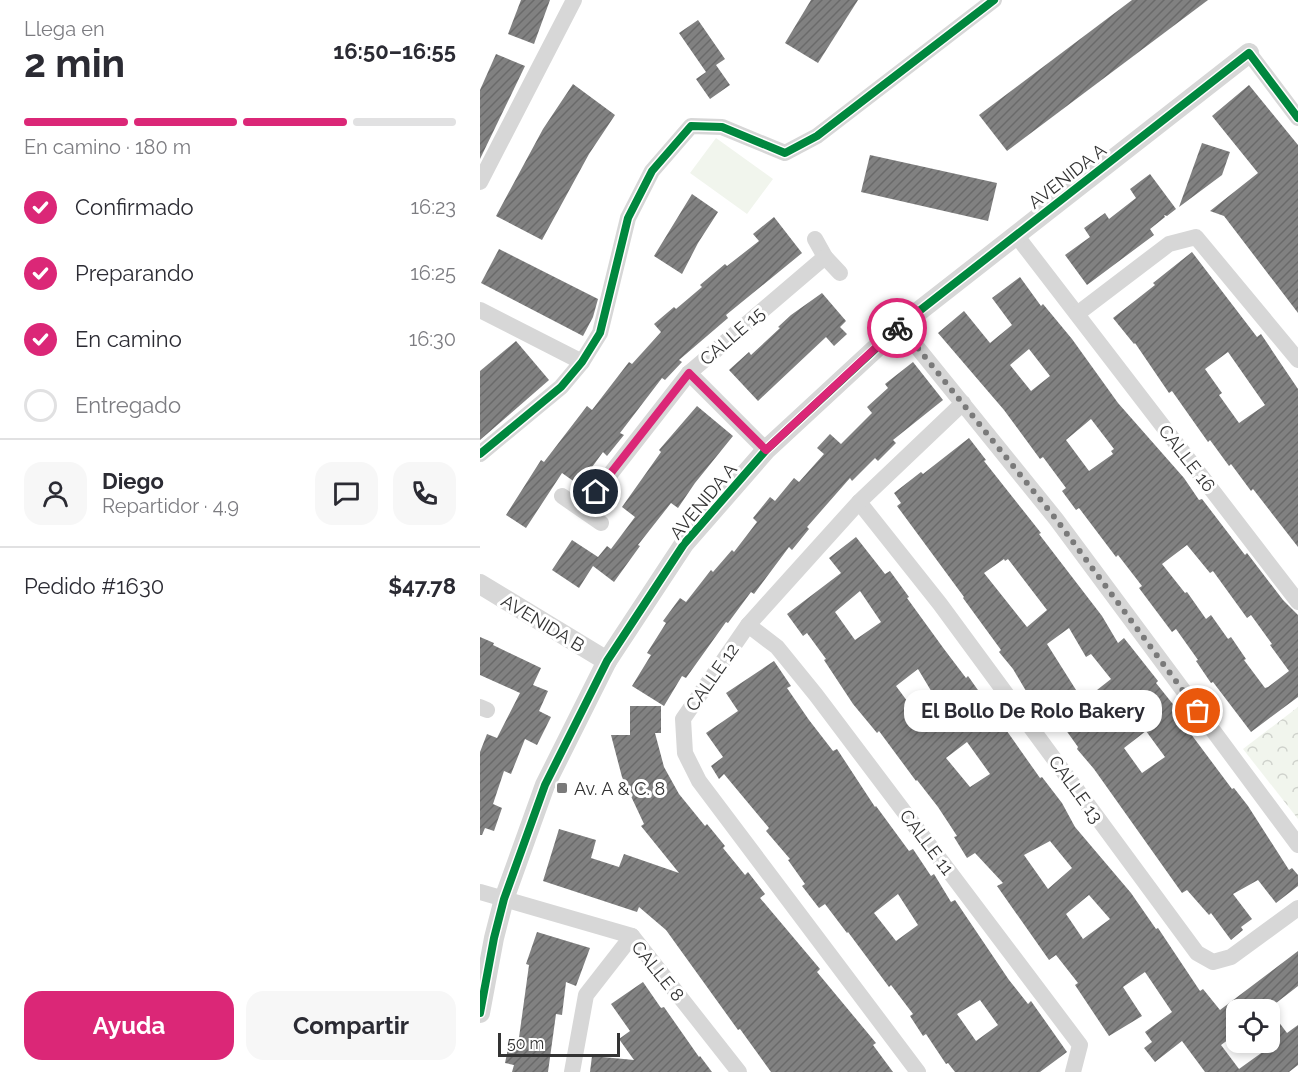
<!DOCTYPE html>
<html lang="es">
<head>
<meta charset="utf-8">
<style>
  body { margin:0; font-family:Raleway,sans-serif; background:#f7f7f7; color:#2b2b33; height:100vh; display:flex; flex-direction:column; font-size:22px; white-space:nowrap }
  * { box-sizing:border-box; margin:0 }
  p { font-size:20px; color:#7c7c81 }
  .icon { flex:none; width:33px; height:33px; fill:none; stroke:currentColor; stroke-width:2; stroke-linecap:round; stroke-linejoin:round }
  .map { position:relative; flex:1; overflow:hidden }
  .side { display:flex; flex-direction:column; background:#fff; width:480px }
  .side>* { flex:none }
  .buttons { position:absolute; left:746px; top:999px; display:grid; gap:12px }
  .buttons a { display:grid; place-items:center; width:54px; height:54px; border-radius:12px; background:#fff; box-shadow:0 3px 9px #0003; font-size:30px }
  .scale { position:absolute; left:18px; bottom:15px; width:122px; box-sizing:border-box; padding-left:6px; border:3px solid #333; border-top:0; font-size:16px; line-height:21px; white-space:nowrap; color:#333; -webkit-text-stroke:4px #fff; paint-order:stroke }
  .pin { position:absolute; display:grid; place-items:center; width:51px; height:51px; color:#fff; margin:-26px; border:3px solid #fff; border-radius:50%; box-shadow:0 2px 6px #0007 }
  .courier { position:absolute; display:grid; place-items:center; width:60px; height:60px; margin:-30px; border:4px solid #db2777; border-radius:50%; background:#fff; color:#222; box-shadow:0 2px 8px #0007 }
  .bubble { position:absolute; height:42px; border-radius:18px; background:#fff; box-shadow:0 3px 9px #0003; font-size:20px; font-weight:700; line-height:42px; text-align:center }
  .head em { font-style:normal; font-weight:700 }
  .head div { display:flex; flex-direction:column-reverse }
  .head { display:flex; align-items:center; justify-content:space-between; height:102px; padding:0 24px }
  h1 { font-size:39px; font-weight:700; line-height:45px }
  .bar { display:grid; grid-template-columns:repeat(4,1fr); gap:9px 6px; align-content:center; height:72px; padding:0 24px }
  .bar i { height:8px; border-radius:4px; background:#e1e1e2 }
  .bar .on { background:#db2777 }
  .bar p { grid-column:span 4 }
  .line { display:flex; align-items:center; gap:15px; padding:0 24px; border-top:2px solid #e1e1e2 }
  .line div { flex:1 }
  .round { display:grid; place-items:center; flex:none; width:63px; height:63px; border-radius:18px; background:#f7f7f7 }
  ol { padding:0 24px; list-style:none }
  li { display:flex; align-items:center; gap:18px; height:66px }
  li p { margin-inline-start:auto }
  li .icon { padding:6px; border-radius:50%; background:#db2777; color:#fff; stroke-width:4 }
  li:last-child { color:#7c7c81 }
  li i { width:33px; height:33px; border:3px solid #e1e1e2; border-radius:50% }
  .button { display:flex; gap:12px; margin-top:auto; padding:12px 24px }
  .button a { flex:1; height:69px; border-radius:18px; background:#db2777; color:#fff; font-size:24px; font-weight:700; line-height:69px; text-align:center }
  .button a+a { background:#f7f7f7; color:#2b2b33 }
  main { display:flex; flex:1; min-height:0 }
  .map>svg:first-child { display:block }
  .grass { fill:#f1f5ed }
  .forest { fill:url(#forest-crowns) }
  .building { fill:url(#building-hatch); fill-rule:evenodd }
  .lines { fill:none; stroke-linecap:round; stroke-linejoin:round }
  .minor { stroke:#d7d7d7; stroke-width:16 }
  .tertiary { stroke:#d7d7d7; stroke-width:20 }
  .cycleway-casing { stroke:#fff; stroke-width:11 }
  .cycleway { stroke:#00873e; stroke-width:8 }
  .done { stroke:#7a7a7a; stroke-width:6; stroke-dasharray:0 10.8 }
  .route { stroke:#db2777; stroke-width:8 }
  .poi-dot { fill:#7a7a7a; stroke:#fff; stroke-width:2 }
  .labels { text-anchor:middle; dominant-baseline:central; stroke-width:6; stroke-linejoin:round; paint-order:stroke }
  .street-label { font-size:18px; fill:#333; stroke:#fff }
  .poi-label { font-size:18px; fill:#333; stroke:#fff; text-anchor:start }
</style>
</head>
<body>
<main>
<section class="side">
<div class="head"><div><h1>2 min</h1><p>Llega en</p></div><em>16:50–16:55</em></div>
<div class="bar"><i class="on"></i><i class="on"></i><i class="on"></i><i></i><p>En camino · 180 m</p></div>
<ol>
<li><svg class="icon" aria-label="check" viewBox="0 0 24 24"><path d="M5 12l5 5 9-10"/></svg>Confirmado<p>16:23</p></li>
<li><svg class="icon" aria-label="check" viewBox="0 0 24 24"><path d="M5 12l5 5 9-10"/></svg>Preparando<p>16:25</p></li>
<li><svg class="icon" aria-label="check" viewBox="0 0 24 24"><path d="M5 12l5 5 9-10"/></svg>En camino<p>16:30</p></li>
<li><i></i>Entregado</li>
</ol>
<div class="line" style="height:108px"><a class="round"><svg class="icon" aria-label="person" viewBox="0 0 24 24"><circle cx="12" cy="8" r="4"/><path d="M4 21q1-7 8-7t8 7"/></svg></a><div><b>Diego</b><p>Repartidor · 4.9</p></div><a class="round"><svg class="icon" aria-label="chat" viewBox="0 0 24 24"><path d="M4 5h16v11H9l-5 4z"/></svg></a><a class="round"><svg class="icon" aria-label="phone" viewBox="0 0 24 24"><path d="M5 4h4l2 5-3 2q2 4 5 5l2-3 5 2v4C11 20 4 13 5 4z"/></svg></a></div>
<div class="line" style="height:78px"><div>Pedido #1630</div><b>$47.78</b></div>
<div class="button"><a>Ayuda</a><a>Compartir</a></div>
</section>
<div class="map">
<svg width="818" height="1072" viewBox="0 0 818 1072">
  <defs>
    <pattern id="forest-crowns" width="20" height="18" patternUnits="userSpaceOnUse" patternTransform="scale(1.5)"><rect width="20" height="18" fill="#f1f5ed"/><path d="M2 6a3 3 0 1 1 6 0M12 15a3 3 0 1 1 6 0" fill="none" stroke="#cfd2cc"/></pattern>
    <pattern id="building-hatch" width="6" height="6" patternUnits="userSpaceOnUse" patternTransform="scale(1.5)"><rect width="6" height="6" fill="#818181"/><path d="M-1 1l2-2M0 6l6-6M5 7l2-2" fill="none" stroke="#6a6a6a"/></pattern>
  </defs>
  <rect width="100%" height="100%" fill="#fff"/>
  <polygon class="grass" points="236,138 293,179 267,214 210,173"/>
  <polygon class="forest" points="818,707 818,819 763,749"/>
  <g class="building">
    <polygon points="41,0 70,0 54,44 28,34"/>
    <polygon points="331,0 378,0 338,63 305,43"/>
    <polygon points="652,0 728,0 527,151 499,115"/>
    <polygon points="218,20 245,59 236,65 250,85 230,99 216,79 226,72 199,33"/>
    <polygon points="16,54 45,66 0,159 0,90"/>
    <polygon points="93,84 135,115 109,154 62,240 16,216 63,129"/>
    <polygon points="769,85 818,145 818,313 744,216 730,211 778,173 732,116"/>
    <polygon points="722,143 750,152 742,175 699,207"/>
    <polygon points="390,155 517,183 508,221 381,192"/>
    <polygon points="670,174 696,209 687,216 684,215 685,217 670,229 674,235 607,285 585,255 610,237 604,228 625,213 629,219 656,198 650,189"/>
    <polygon points="212,194 238,212 218,243 202,274 174,256"/>
    <polygon points="294,217 322,253 246,315 248,318 199,360 202,362 185,380 182,378 140,433 144,435 127,456 123,452 99,485 82,473 46,528 26,515 61,460 64,462 107,406 112,410 149,362 152,364 181,332 174,324 194,307 196,309 222,287 220,285 245,264 247,266 279,241 273,234"/>
    <polygon points="19,249 118,299 113,317 103,336 1,283"/>
    <path d="M712,252L777,337L781,334L818,389V547L773,489L771,491L751,464L749,466L730,440L728,442L692,391L689,393L655,343L654,344L633,318L675,285L673,283ZM748,352L785,405L759,423L739,395L742,393L725,369Z"/>
    <path d="M540,277L561,306L563,304L592,339L638,403L704,478L719,500L722,499L765,555L767,553L803,600L818,615V697L771,732L733,682L731,683L716,661L718,660L696,629L692,632L659,588L662,586L638,555L636,557L599,508L596,510L582,491L586,488L563,457L560,459L524,410L458,333L484,311L510,343L532,325L512,298ZM549,349L570,376L551,391L530,365ZM611,419L634,449L631,451L633,454L609,471L586,440ZM707,545L730,573L733,571L767,618L771,615L792,644L790,645L809,671L788,687L785,688L764,660L766,659L751,637L748,639L731,615L726,619L707,592L705,593L682,564Z"/>
    <polygon points="342,293 366,321 360,327 367,334 354,346 346,337 278,401 249,370 269,352 271,355 300,328 298,327 311,315"/>
    <polygon points="36,341 69,380 0,440 0,371"/>
    <polygon points="433,362 463,400 413,440 416,443 398,461 395,458 372,481 370,478 327,527 329,529 312,550 309,547 274,594 271,592 248,623 246,622 206,678 202,676 184,706 152,686 171,655 167,653 186,623 183,621 200,598 206,602 231,570 233,572 252,550 254,552 277,522 273,518 290,497 295,501 314,478 319,482 344,454 337,448 350,434 361,444 392,413 387,407 408,388 405,384"/>
    <polygon points="217,406 253,436 215,483 198,508 191,503 158,545 160,546 134,582 113,566 99,588 72,570 92,540 118,557 127,546 131,549 155,517 142,507 181,452 179,450"/>
    <path d="M489,438L506,460L504,461L561,533L559,534L622,616L638,643L644,638L678,681L676,683L696,708L693,710L752,789L754,788L768,806L809,870L812,868L818,875V886L796,903L778,880L753,894L772,919L761,927L763,930L751,940L731,913L729,915L707,890L702,893L614,769L597,749L598,747L558,691L549,696L533,669L519,652L521,650L483,598L484,597L417,506L421,503L414,493L441,472L443,474ZM524,559L525,561L528,559L567,610L547,627L504,573ZM589,628L606,657L611,654L631,679L603,701L567,644ZM666,731L685,757L662,773L644,748Z"/>
    <path d="M376,537L405,574L410,571L429,597L427,598L464,649L486,678L488,676L560,778L562,777L582,803L595,827L651,893L676,929L678,928L720,991L723,989L740,1010L818,951V986L787,1010H764L756,999V1034L741,1045L759,1069L791,1046L789,1043V1009L807,1033L818,1025V1065L809,1072H725L702,1041L675,1062L664,1048L672,1042L665,1032L692,1012L665,972L643,987L662,1016L629,1036L595,985L598,983L576,955L569,960L517,886L523,883L495,853L487,858L474,837L477,836L458,807L437,780L436,781L399,731L397,733L373,704L344,660L346,659L327,633L323,636L307,614L361,573L349,558ZM380,591L401,622L375,640L355,612ZM438,669L456,699L436,713L416,686ZM487,742L510,774L490,787L466,758ZM570,841L592,868L568,889L544,855ZM609,895L630,919L603,939L586,914Z"/>
    <polygon points="0,637 14,643 13,645 61,668 53,685 68,691 59,711 71,717 57,745 45,739 31,774 24,771 13,804 22,808 14,831 5,828 2,835 0,835 0,752 7,734 17,738 40,693 0,675"/>
    <path d="M294,661L311,686L307,688L329,720L353,751L357,749L395,807L396,806L429,851L433,849L451,876L454,874L471,902L475,900L529,980L548,1004L551,1001L587,1052L560,1072H475L468,1063L466,1064L446,1034L443,1036L430,1016L433,1014L411,985L409,987L368,932L367,933L345,904L339,908L322,886L325,884L308,860L310,859L286,831L289,828L244,774L239,779L231,766L243,757L226,733L258,711L246,693ZM418,894L438,925L416,941L394,913ZM500,1000L518,1025L496,1041L477,1014Z"/>
    <polygon points="150,706 181,706 181,733 175,733 184,767 199,794 225,826 227,824 245,846 243,848 265,875 268,872 285,894 280,898 340,969 337,972 396,1043 393,1045 413,1072 291,1072 260,1029 258,1030 186,930 159,907 157,912 63,881 79,829 116,840 111,858 139,867 144,854 199,873 161,826 164,824 142,777 131,735 150,735"/>
    <polygon points="57,932 110,948 96,986 86,982 82,1015 76,1014 68,1072 32,1072 34,1065 25,1063 29,1044 38,1045 49,965 46,964"/>
    <polygon points="163,982 181,1008 184,1007 219,1057 220,1056 232,1072 110,1072 112,1056 154,1060 139,1039 150,1031 131,1004"/>
  </g>
  <g class="lines">
    <g class="minor">
      <polyline points="769,53 818,118"/>
      <polyline points="0,182 94,0"/>
      <polyline points="536,235 818,602"/>
      <polyline points="335,239 345,257 360,273"/>
      <polyline points="0,310 102,362"/>
      <polyline points="597,314 689,244 716,237 818,360"/>
      <polyline points="420,326 576,519 818,845"/>
      <polyline points="209,373 286,450"/>
      <polyline points="0,454 81,387 102,362 120,333 148,218 172,171 211,126 242,127 305,153 337,136 514,0"/>
      <polyline points="82,496 121,523"/>
      <polyline points="379,502 460,604 717,953 733,962 751,957 818,908"/>
      <polyline points="103,509 209,373 345,257"/>
      <polyline points="268,625 297,647 336,695 600,1045 593,1072"/>
      <polyline points="0,707 7,710"/>
      <polyline points="0,892 152,936 259,1072"/>
      <polyline points="92,1072 106,995 152,936"/>
      <polyline points="438,1072 219,781 205,753 203,719 268,625 379,502 483,403"/>
    </g>
    <g class="tertiary">
      <polyline points="0,584 127,661"/>
      <polyline points="0,1013 14,938 24,899 65,785 127,661 204,544 286,450 420,326 769,53"/>
    </g>
    <defs>
      <g id="cycleway">
        <polyline points="0,454 81,387 102,362 120,333 148,218 172,171 211,126 242,127 305,153 337,136 514,0"/>
        <polyline points="0,1013 14,938 24,899 65,785 127,661 204,544 286,450 420,326 769,53 818,118"/>
      </g>
    </defs>
    <use href="#cycleway" class="cycleway-casing"/>
    <use href="#cycleway" class="cycleway"/>
  </g>
  <g class="lines">
    <polyline class="done" points="417,328 420,326 576,519 718,711"/>
    <polyline class="route" points="116,492 209,373 286,450 417,328"/>
  </g>
  <rect class="poi-dot" x="76" y="782" width="12" height="12" rx="3"/>
  <g class="labels">
    <g class="street-label">
      <text transform="translate(587 176) rotate(-38)">AVENIDA A</text>
      <text transform="translate(252 336) rotate(-41)">CALLE 15</text>
      <text transform="translate(707 458) rotate(52)">CALLE 16</text>
      <text transform="translate(223 501) rotate(-50)">AVENIDA A</text>
      <text transform="translate(63 623) rotate(31)">AVENIDA B</text>
      <text transform="translate(232 677) rotate(-55)">CALLE 12</text>
      <text transform="translate(596 789) rotate(54)">CALLE 13</text>
      <text transform="translate(447 842) rotate(53)">CALLE 11</text>
      <text transform="translate(178 971) rotate(51)">CALLE 8</text>
    </g>
    <g class="poi-label">
      <text x="94" y="788">Av. A &amp; C. 8</text>
    </g>
  </g>
</svg>
<div class="buttons">
<a><svg class="icon" aria-label="locate" viewBox="0 0 24 24"><circle cx="12" cy="12" r="6"/><path d="M12 2v4M12 18v4M2 12h4M18 12h4"/></svg></a>
</div>
<div class="scale">50 m</div>
<div class="pin" style="left:718px;top:711px;background:#ea580c"><svg class="icon" aria-label="bag" viewBox="0 0 24 24"><path d="M5 8h14l-1 12H6zM9 8a3 3 0 0 1 6 0"/></svg></div>
<div class="pin" style="left:116px;top:492px;background:#1f2937"><svg class="icon" aria-label="home" viewBox="0 0 24 24"><path d="M3 11l9-7 9 7M6 9v11h12V9"/></svg></div>
<div class="courier" style="left:417px;top:328px"><svg class="icon" aria-label="bike" viewBox="0 0 24 24"><circle cx="6" cy="16" r="4"/><circle cx="18" cy="16" r="4"/><path d="M6 16l4-8h5l3 8M10 8l3 8H6M13 5h3"/></svg></div>
<div class="bubble" style="left:424px;top:690px;width:258px">El Bollo De Rolo Bakery</div>
</div>
</main>
</body>
</html>
